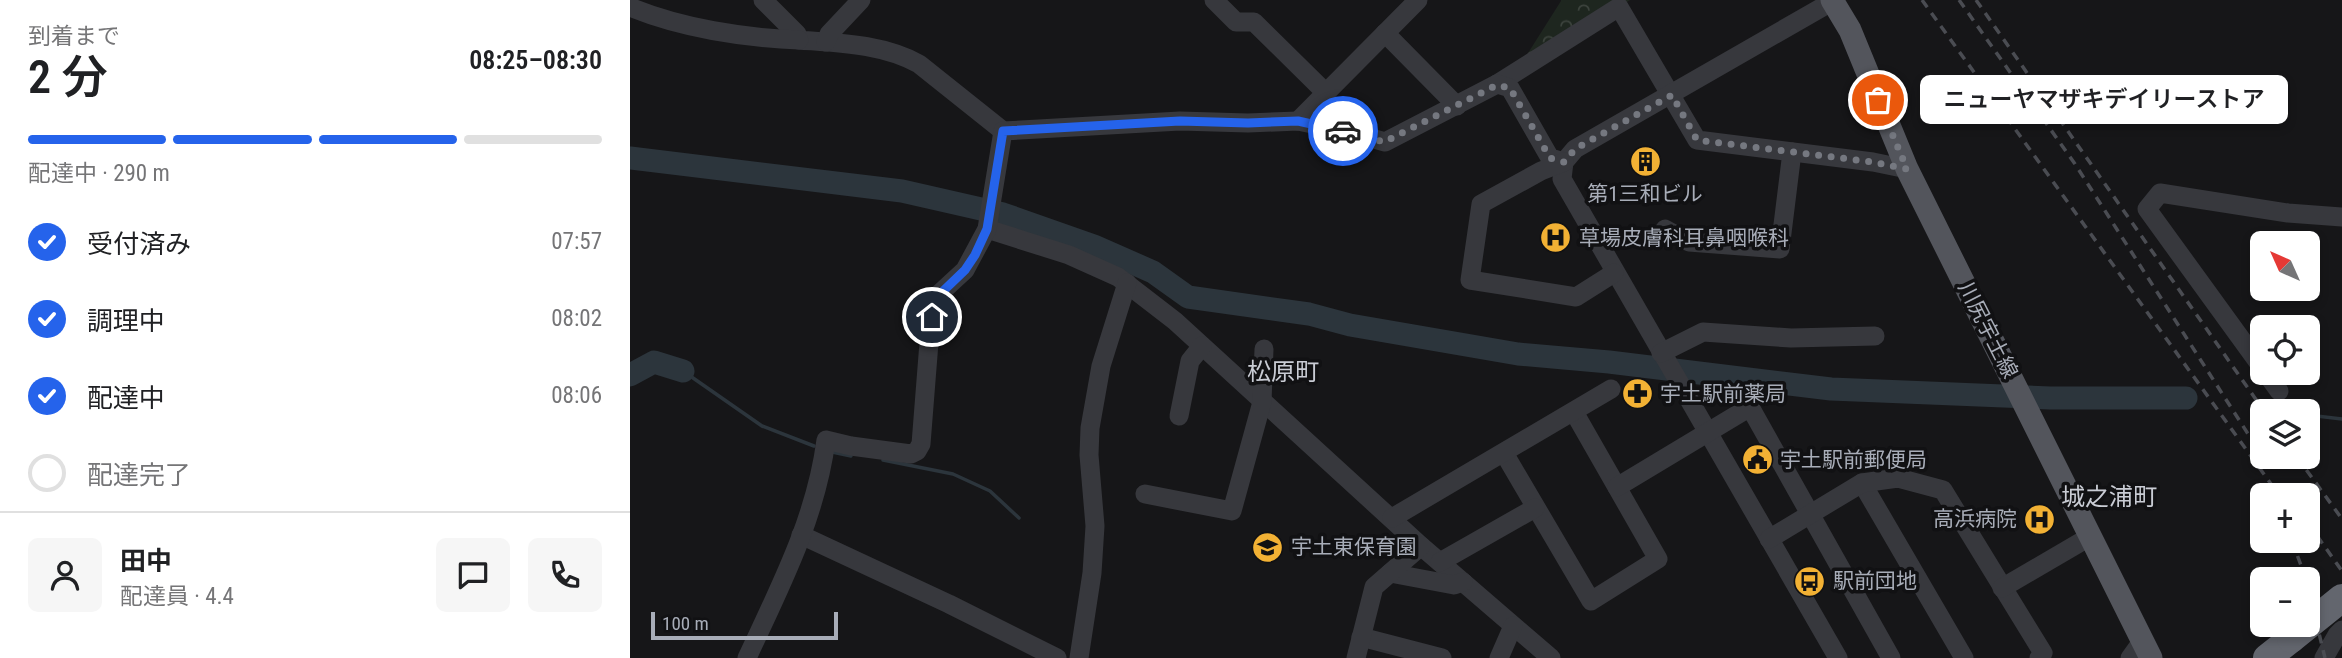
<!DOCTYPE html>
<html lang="ja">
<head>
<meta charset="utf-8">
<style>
  body { margin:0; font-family:"Roboto Condensed","Noto Sans JP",sans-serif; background:#f6f6f6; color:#202124; height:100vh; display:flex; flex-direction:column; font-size:26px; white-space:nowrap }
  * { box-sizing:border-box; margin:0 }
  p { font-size:23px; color:#757577 }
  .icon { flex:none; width:38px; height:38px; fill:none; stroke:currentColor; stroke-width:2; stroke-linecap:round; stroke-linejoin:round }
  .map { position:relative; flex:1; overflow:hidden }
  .details { display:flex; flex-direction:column; background:#fff; width:630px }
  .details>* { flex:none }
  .needle { width:46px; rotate:315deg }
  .buttons { position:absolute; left:1620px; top:231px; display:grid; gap:14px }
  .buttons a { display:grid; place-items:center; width:70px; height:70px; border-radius:10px; background:#fff; box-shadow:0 4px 10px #0003; font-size:35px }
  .scale { position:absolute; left:21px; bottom:18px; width:187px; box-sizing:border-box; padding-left:7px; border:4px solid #a8adb8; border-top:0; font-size:19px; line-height:24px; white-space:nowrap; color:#a8adb8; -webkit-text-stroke:5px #111113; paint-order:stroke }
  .pin { position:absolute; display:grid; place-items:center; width:60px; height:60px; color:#fff; margin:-30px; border:4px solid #fff; border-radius:50%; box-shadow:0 2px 7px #0007 }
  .courier { position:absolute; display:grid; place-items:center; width:70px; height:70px; margin:-35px; border:5px solid #2563eb; border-radius:50%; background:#fff; color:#222; box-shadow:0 2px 9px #0007 }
  .bubble { position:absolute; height:49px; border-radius:10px; background:#fff; box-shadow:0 4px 10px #0003; font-size:23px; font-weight:600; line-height:49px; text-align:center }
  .overview em { font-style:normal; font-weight:600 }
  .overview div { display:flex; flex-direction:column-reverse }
  .overview { display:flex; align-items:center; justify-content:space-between; height:119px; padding:0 28px }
  h1 { font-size:46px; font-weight:600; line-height:52px }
  .bar { display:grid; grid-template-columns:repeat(4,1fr); gap:10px 7px; align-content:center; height:84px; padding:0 28px }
  .bar i { height:9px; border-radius:5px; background:#e0e0e0 }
  .bar .active { background:#2563eb }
  .bar p { grid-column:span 4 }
  .line { display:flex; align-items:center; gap:18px; padding:0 28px; border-top:2px solid #e0e0e0 }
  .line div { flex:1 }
  .round { display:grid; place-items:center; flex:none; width:74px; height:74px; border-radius:10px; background:#f6f6f6 }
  ol { padding:0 28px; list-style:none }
  li { display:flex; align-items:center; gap:21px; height:77px }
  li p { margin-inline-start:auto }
  li .icon { padding:7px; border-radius:50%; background:#2563eb; color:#fff; stroke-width:4 }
  li:last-child { color:#757577 }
  li i { width:38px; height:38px; border:4px solid #e0e0e0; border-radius:50% }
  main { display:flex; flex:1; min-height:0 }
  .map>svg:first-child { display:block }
  .park { fill:url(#park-crowns) }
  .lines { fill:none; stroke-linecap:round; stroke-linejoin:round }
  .stream { stroke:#2c353c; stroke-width:3.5 }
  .river { stroke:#2c353c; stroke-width:23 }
  .minor { stroke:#37383d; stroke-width:19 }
  .major { stroke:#53555c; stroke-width:23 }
  .highway { stroke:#63666e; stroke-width:28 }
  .rail { stroke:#4a4c52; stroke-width:3.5; stroke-dasharray:9 7; stroke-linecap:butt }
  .highway-bridge { stroke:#63666e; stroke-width:28 }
  .done { stroke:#757880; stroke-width:7; stroke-dasharray:0 12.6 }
  .route { stroke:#2563eb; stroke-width:9 }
  .labels { text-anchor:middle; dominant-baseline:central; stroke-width:7; stroke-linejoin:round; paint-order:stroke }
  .poi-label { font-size:21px; fill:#a8adb8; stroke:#111113; text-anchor:start }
  .street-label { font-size:21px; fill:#a8adb8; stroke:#111113 }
  .quarter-label { font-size:24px; fill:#c9ccd4; stroke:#111113 }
</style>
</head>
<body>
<main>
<section class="details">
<div class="overview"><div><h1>2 分</h1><p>到着まで</p></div><em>08:25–08:30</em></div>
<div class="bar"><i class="active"></i><i class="active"></i><i class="active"></i><i></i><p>配達中 · 290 m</p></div>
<ol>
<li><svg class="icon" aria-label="check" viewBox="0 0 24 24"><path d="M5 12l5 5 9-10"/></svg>受付済み<p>07:57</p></li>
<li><svg class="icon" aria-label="check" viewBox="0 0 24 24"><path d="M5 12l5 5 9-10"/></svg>調理中<p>08:02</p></li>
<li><svg class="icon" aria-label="check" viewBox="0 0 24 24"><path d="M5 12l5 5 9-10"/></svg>配達中<p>08:06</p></li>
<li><i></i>配達完了</li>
</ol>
<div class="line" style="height:126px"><a class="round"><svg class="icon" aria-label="person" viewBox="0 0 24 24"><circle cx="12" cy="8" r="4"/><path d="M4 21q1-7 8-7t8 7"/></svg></a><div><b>田中</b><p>配達員 · 4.4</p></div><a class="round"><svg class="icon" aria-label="chat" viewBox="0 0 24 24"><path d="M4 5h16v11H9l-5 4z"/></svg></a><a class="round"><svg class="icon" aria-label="phone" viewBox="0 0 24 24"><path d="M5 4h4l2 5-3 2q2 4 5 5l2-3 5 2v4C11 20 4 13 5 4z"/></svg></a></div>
</section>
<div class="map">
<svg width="1712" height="658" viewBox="0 0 1712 658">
  <defs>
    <pattern id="park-crowns" width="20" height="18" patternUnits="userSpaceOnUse" patternTransform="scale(1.75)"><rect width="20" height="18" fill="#1e261f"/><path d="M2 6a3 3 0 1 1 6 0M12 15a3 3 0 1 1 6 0" fill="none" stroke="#3c433d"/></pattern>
  </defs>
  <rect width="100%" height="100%" fill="#161618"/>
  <polygon class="park" points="931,0 1000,0 886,72 931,1"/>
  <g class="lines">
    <g class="stream">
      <polyline points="53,371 132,426 184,446"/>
      <polyline points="1678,415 1712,419"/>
      <polyline points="202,452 221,456"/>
      <polyline points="253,460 323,474 360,491 389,518"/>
    </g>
    <g class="river">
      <polyline points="0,158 272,191 373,214 464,246 523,272 558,297 679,314 720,325 888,354 979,362 1201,389 1420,398 1556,398"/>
      <polyline points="0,375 24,362 53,371"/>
    </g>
    <g class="minor">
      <path d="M133,0L167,34L169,40C209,43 253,44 289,64L373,131L550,121L618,123L668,121L720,132L755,142L867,84L989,7L1067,140L1243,162L1277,169"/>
      <polyline points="584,0 606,22 624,22 696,93"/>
      <polyline points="1203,1 945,149 934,162 932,179 1208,658"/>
      <path d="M0,7C50,28 115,38 169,40"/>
      <polyline points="755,33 827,106"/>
      <polyline points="196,42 199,34 231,0"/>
      <polyline points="867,84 880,88 920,158 934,162"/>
      <polyline points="668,121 788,0"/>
      <polyline points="934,162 911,171 851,204 840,280 946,297 984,273"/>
      <polyline points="357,229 439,255 488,277 545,321 791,546 921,658"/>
      <polyline points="1035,229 1059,242 1150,249 1162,152"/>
      <polyline points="1031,353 1073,332 1161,338 1245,336"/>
      <polyline points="1633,369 1517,209 1530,193 1658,213 1712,217"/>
      <polyline points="1636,373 1649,391"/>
      <polyline points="549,416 560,361 572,346"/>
      <polyline points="874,453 961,601 1028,559 944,412"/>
      <polyline points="1232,483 1334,658"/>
      <polyline points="987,487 1120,407 1261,658"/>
      <polyline points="515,494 602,511 632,402 634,349"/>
      <polyline points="762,518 981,389"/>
      <polyline points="171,535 319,604 427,658"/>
      <polyline points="1139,539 1232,483 1268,478 1313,490 1413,653 1409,658"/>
      <polyline points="810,562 905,508"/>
      <polyline points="760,573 824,585 833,582"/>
      <polyline points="1372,588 1461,536"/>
      <polyline points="731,637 812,658"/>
      <path d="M117,658C150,587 186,518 196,440L221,446L281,454L287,451L291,444L301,317L309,294L335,270L357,229L373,131"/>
      <polyline points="449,658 462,573 465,526 459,455 460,428 471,366 497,283"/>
      <polyline points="726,658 744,587 791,546"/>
      <polyline points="869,658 883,626"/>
      <polyline points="1500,658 1513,640"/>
      <polyline points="1694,658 1707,635 1712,630"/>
    </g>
    <polyline class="major" points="1202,0 1220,30 1277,169 1521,658"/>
    <polyline class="highway" points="1637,658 1661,639"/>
    <g class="rail">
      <polyline points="1292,0 1649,495"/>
      <polyline points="1329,0 1445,164 1620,437"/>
      <polyline points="1346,0 1634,411"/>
      <polyline points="1667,457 1712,519"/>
      <polyline points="1678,523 1712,571"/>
      <polyline points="1662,541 1676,579"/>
      <polyline points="1678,588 1695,658"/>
    </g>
    <polyline class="highway-bridge" points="1661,639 1712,598"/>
  </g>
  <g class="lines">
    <polyline class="done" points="713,131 754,142 867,85 880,88 920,158 934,162 945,149 1042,95 1067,140 1243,162 1277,169 1248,100"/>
    <polyline class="route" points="302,317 309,295 335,270 345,255 357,229 373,131 550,121 618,123 668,121 713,131"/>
  </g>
  <defs>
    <symbol id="building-disc" viewBox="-11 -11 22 22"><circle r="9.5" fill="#f2b134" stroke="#111113"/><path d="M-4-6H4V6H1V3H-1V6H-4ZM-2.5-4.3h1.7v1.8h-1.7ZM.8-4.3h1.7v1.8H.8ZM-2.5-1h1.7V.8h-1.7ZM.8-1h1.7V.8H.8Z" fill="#111"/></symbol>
    <symbol id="hospital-disc" viewBox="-11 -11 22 22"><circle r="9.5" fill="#f2b134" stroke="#111113"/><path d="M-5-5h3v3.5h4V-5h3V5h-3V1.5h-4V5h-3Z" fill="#111"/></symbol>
    <symbol id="pharmacy-disc" viewBox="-11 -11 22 22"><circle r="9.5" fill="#f2b134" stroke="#111113"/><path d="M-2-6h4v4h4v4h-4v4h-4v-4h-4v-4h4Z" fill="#111"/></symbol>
    <symbol id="civic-disc" viewBox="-11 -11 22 22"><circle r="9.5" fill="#f2b134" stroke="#111113"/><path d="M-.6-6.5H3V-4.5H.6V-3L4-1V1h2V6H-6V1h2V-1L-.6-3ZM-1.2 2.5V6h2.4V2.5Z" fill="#111"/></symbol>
    <symbol id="school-disc" viewBox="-11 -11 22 22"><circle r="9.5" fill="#f2b134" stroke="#111113"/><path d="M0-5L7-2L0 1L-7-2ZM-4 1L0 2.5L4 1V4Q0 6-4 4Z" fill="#111"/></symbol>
    <symbol id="bus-disc" viewBox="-11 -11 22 22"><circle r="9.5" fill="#f2b134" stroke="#111113"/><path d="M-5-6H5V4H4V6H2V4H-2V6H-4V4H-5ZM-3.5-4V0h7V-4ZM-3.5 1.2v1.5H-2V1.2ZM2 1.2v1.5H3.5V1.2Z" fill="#111"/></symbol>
  </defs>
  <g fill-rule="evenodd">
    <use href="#building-disc" x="998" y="144" width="35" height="35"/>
    <use href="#hospital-disc" x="908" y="220" width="35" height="35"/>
    <use href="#pharmacy-disc" x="990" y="376" width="35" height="35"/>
    <use href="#civic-disc" x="1110" y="442" width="35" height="35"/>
    <use href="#hospital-disc" x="1392" y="502" width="35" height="35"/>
    <use href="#school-disc" x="620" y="530" width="35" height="35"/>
    <use href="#bus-disc" x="1162" y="564" width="35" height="35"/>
  </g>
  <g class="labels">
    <g class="poi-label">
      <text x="1015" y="194" text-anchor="middle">第1三和ビル</text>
      <text x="949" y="238">草場皮膚科耳鼻咽喉科</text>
      <text x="1030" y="394">宇土駅前薬局</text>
      <text x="1150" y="460">宇土駅前郵便局</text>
      <text x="1387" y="519" text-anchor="end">高浜病院</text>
      <text x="661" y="547">宇土東保育園</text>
      <text x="1203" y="581">駅前団地</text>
    </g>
    <g class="street-label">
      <text transform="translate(1358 330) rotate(63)">川尻宇土線</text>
    </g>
    <g class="quarter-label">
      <text x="653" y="372">松原町</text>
      <text x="1479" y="497">城之浦町</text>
    </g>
  </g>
</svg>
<div class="buttons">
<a><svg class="needle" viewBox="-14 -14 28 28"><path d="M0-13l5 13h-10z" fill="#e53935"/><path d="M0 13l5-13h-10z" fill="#757577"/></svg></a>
<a><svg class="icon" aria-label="locate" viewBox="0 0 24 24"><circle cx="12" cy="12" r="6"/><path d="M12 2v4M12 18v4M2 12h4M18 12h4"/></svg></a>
<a><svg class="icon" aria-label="layers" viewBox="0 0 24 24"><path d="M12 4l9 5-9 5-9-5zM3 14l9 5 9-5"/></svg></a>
<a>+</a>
<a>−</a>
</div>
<div class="scale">100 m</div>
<div class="pin" style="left:1248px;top:100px;background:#ea580c"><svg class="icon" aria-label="bag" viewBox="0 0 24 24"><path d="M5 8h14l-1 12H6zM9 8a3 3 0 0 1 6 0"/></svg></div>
<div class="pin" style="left:302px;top:317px;background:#1f2937"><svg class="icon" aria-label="home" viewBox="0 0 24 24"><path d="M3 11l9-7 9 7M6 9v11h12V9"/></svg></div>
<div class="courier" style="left:713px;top:131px"><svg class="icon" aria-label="car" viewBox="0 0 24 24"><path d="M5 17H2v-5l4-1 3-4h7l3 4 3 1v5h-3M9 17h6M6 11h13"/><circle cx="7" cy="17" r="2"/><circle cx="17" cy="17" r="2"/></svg></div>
<div class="bubble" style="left:1290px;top:75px;width:368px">ニューヤマザキデイリーストア</div>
</div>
</main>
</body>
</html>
